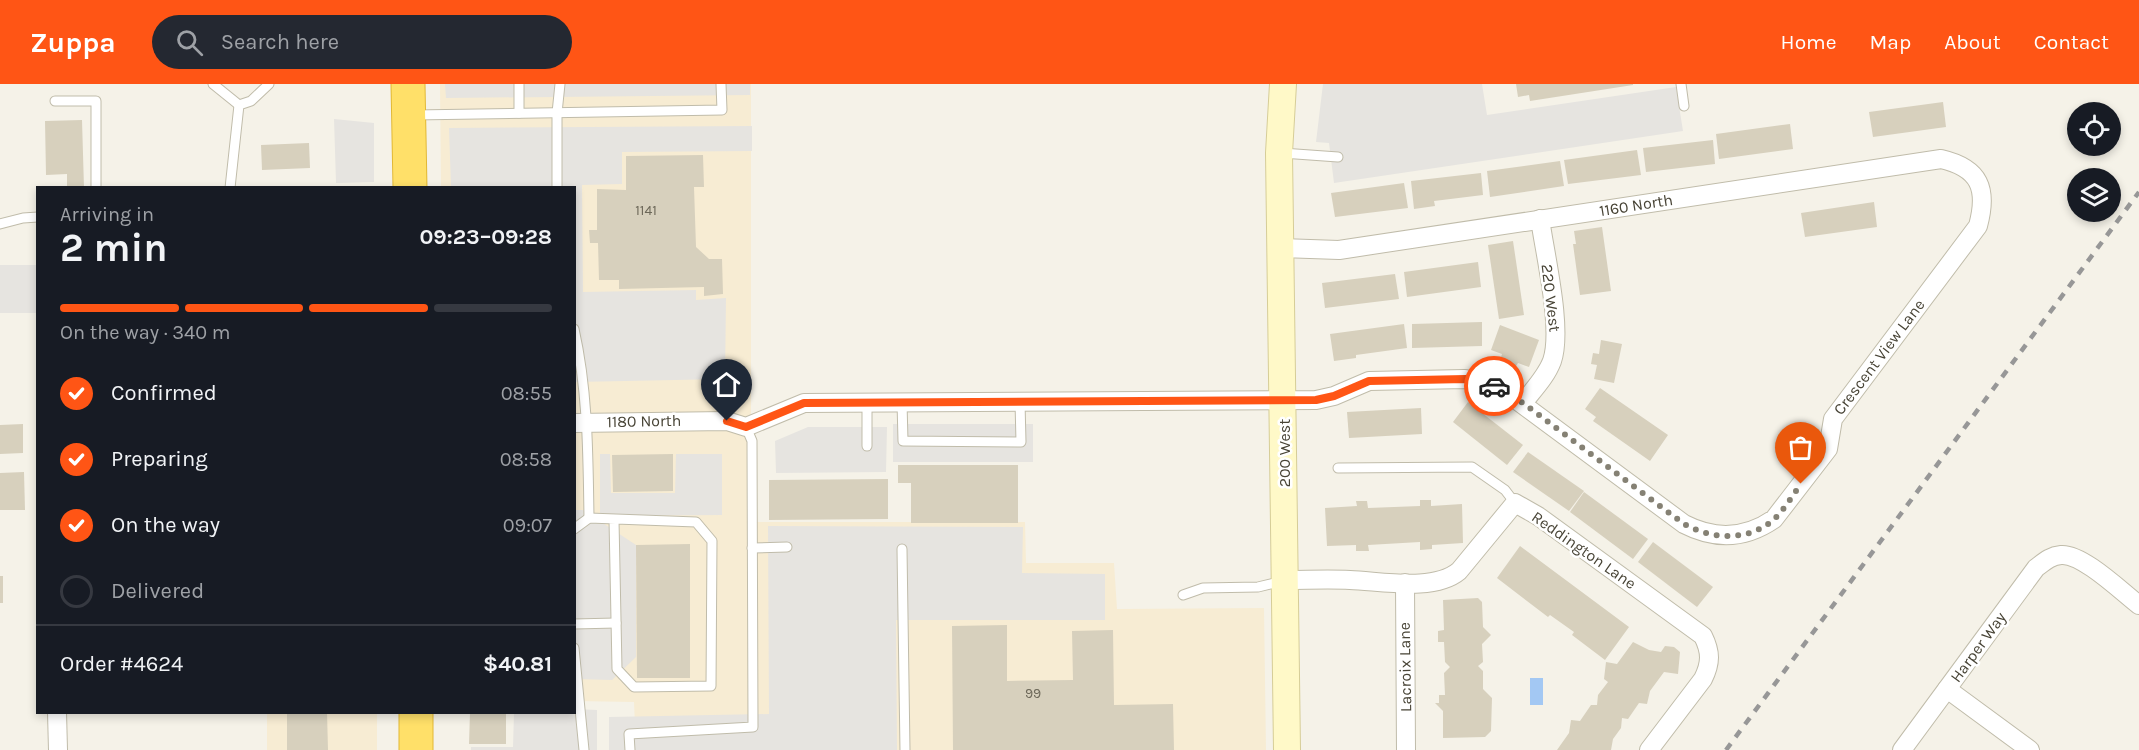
<!DOCTYPE html>
<html lang="en">
<head>
<meta charset="utf-8">
<style>
  body { margin:0; font-family:Karla,sans-serif; background:#242831; color:#f1f3f6; height:100vh; display:flex; flex-direction:column; font-size:22px; white-space:nowrap }
  * { box-sizing:border-box; margin:0 }
  p { font-size:20px; color:#9ea1a6 }
  .icon { flex:none; width:33px; height:33px; fill:none; stroke:currentColor; stroke-width:2; stroke-linecap:round; stroke-linejoin:round }
  .map { position:relative; flex:1; overflow:hidden }
  .sheet { position:absolute; left:36px; top:102px; width:540px; height:528px; display:flex; flex-direction:column; background:#171b24; border-radius:0px; box-shadow:0 3px 9px #0003 }
  .sheet>* { flex:none }
  .controls { position:absolute; left:2067px; top:18px; display:grid; gap:12px }
  .controls a { display:grid; place-items:center; width:54px; height:54px; border-radius:50%; background:#171b24; box-shadow:0 3px 9px #0003; font-size:30px }
  .pin { position:absolute; display:grid; place-items:center; width:51px; height:51px; color:#fff; margin:-62px -26px; border-radius:50% 50% 50% 0; rotate:-45deg; box-shadow:0 0 6px #0007 }
  .pin .icon { rotate:45deg }
  .courier { position:absolute; display:grid; place-items:center; width:60px; height:60px; margin:-30px; border:4px solid #ff5515; border-radius:50%; background:#fff; color:#222; box-shadow:0 2px 8px #0007 }
  .overview em { font-style:normal; font-weight:700 }
  .overview div { display:flex; flex-direction:column-reverse }
  .overview { display:flex; align-items:center; justify-content:space-between; height:102px; padding:0 24px }
  h1 { font-size:39px; font-weight:700; line-height:45px }
  .bar { display:grid; grid-template-columns:repeat(4,1fr); gap:9px 6px; align-content:center; height:72px; padding:0 24px }
  .bar i { height:8px; border-radius:4px; background:#363941 }
  .bar .selected { background:#ff5515 }
  .bar p { grid-column:span 4 }
  .line { display:flex; align-items:center; gap:15px; padding:0 24px; border-top:2px solid #363941 }
  .line div { flex:1 }
  ol { padding:0 24px; list-style:none }
  li { display:flex; align-items:center; gap:18px; height:66px }
  li p { margin-inline-start:auto }
  li .icon { padding:6px; border-radius:50%; background:#ff5515; color:#fff; stroke-width:4 }
  li:last-child { color:#9ea1a6 }
  li i { width:33px; height:33px; border:3px solid #363941; border-radius:50% }
  header { display:flex; align-items:center; gap:36px; box-sizing:border-box; height:84px; padding:0 30px; background:#ff5515; color:#fff }
  header strong { font-size:28px }
  nav { display:flex; gap:33px; margin-inline-start:auto; font-size:21px }
  .search { width:420px; height:54px; background:#242831; display:flex; align-items:center; gap:15px; box-sizing:border-box; padding:0 21px; border-radius:33px; color:#9ea1a6; font-size:22px }
  .map>svg:first-child { display:block }
  .commercial { fill:#f7ecd3 }
  .parking { fill:#e6e4e0 }
  .water { fill:#a3c8f3 }
  .building { fill:#d7d0bd }
  .lines { fill:none; stroke-linecap:round; stroke-linejoin:round }
  .lane-casing { stroke:#c0bcaa; stroke-width:11 }
  .street-casing { stroke:#c0bcaa; stroke-width:20 }
  .secondary-casing { stroke:#d6cd97; stroke-width:28 }
  .highway-casing { stroke:#e2b835; stroke-width:35 }
  .lane { stroke:#fff; stroke-width:9 }
  .street { stroke:#fff; stroke-width:18 }
  .secondary { stroke:#fff9c8; stroke-width:26 }
  .highway { stroke:#ffe069; stroke-width:33 }
  .rail { stroke:#979797; stroke-width:4.5; stroke-dasharray:8 8; stroke-linecap:butt }
  .done { stroke:#858174; stroke-width:6; stroke-dasharray:0 10.8 }
  .route { stroke:#ff5515; stroke-width:8 }
  .labels { text-anchor:middle; dominant-baseline:central; stroke-width:5; stroke-linejoin:round; paint-order:stroke }
  .number-label { font-size:14px; fill:#6c6758 }
  .street-label { font-size:16px; fill:#484436; stroke:#fff }
</style>
</head>
<body>
<header>
<strong>Zuppa</strong>
<div class="search"><svg class="icon" aria-label="search" viewBox="0 0 24 24"><circle cx="10" cy="10" r="6"/><path d="M15 15l6 6"/></svg>Search here</div>
<nav><a>Home</a><a>Map</a><a>About</a><a>Contact</a></nav>
</header>
<div class="map">
<svg width="2139" height="666" viewBox="0 0 2139 666">
  <rect width="100%" height="100%" fill="#f5f2e8"/>
  <g class="commercial">
    <polygon points="440,0 751,0 751,438 1025,438 1026,479 1114,479 1117,525 1264,524 1266,666 636,666 634,618 575,617 574,104 441,103"/>
    <rect x="267" y="629" width="110" height="37"/>
  </g>
  <g class="parking">
    <polygon points="445,0 750,0 750,11 446,14"/>
    <polygon points="1323,0 1482,0 1487,31 1676,3 1683,47 1334,99 1329,59 1316,58"/>
    <polygon points="334,35 374,39 374,98 336,99"/>
    <polygon points="752,42 752,67 622,68 622,100 582,101 583,208 696,206 696,216 726,214 725,295 575,298 574,104 451,103 449,44"/>
    <rect x="0" y="181" width="37" height="48"/>
    <rect x="893" y="340" width="140" height="38"/>
    <polygon points="808,343 887,343 886,388 776,389 775,357"/>
    <polygon points="600,370 610,370 611,409 675,409 676,370 722,370 722,431 600,432"/>
    <polygon points="575,426 583,426 636,461 636,573 612,596 575,595"/>
    <polygon points="768,442 1023,443 1022,489 1105,490 1105,536 896,536 897,666 609,666 609,633 769,630"/>
    <polygon points="575,625 597,626 597,666 471,666 471,663 513,663 514,629 574,628"/>
  </g>
  <rect class="water" x="1530" y="594" width="13" height="27"/>
  <g class="building">
    <polygon points="1516,0 1633,0 1633,1 1530,17 1529,11 1518,13"/>
    <polygon points="1943,18 1946,43 1873,53 1869,28"/>
    <polygon points="82,36 84,104 67,104 67,90 46,91 45,37"/>
    <polygon points="1790,40 1793,65 1719,75 1716,50"/>
    <polygon points="1713,56 1715,80 1646,88 1643,64"/>
    <polygon points="309,59 310,84 262,86 261,61"/>
    <polygon points="1637,66 1641,91 1568,100 1564,76"/>
    <polygon points="703,71 704,103 694,103 696,163 709,175 722,175 723,210 704,212 704,203 619,205 619,196 599,196 598,159 590,159 589,146 597,146 597,105 626,106 626,72"/>
    <polygon points="1560,77 1564,102 1490,113 1487,87"/>
    <polygon points="1481,89 1483,111 1434,117 1435,122 1414,125 1411,97"/>
    <polygon points="1404,99 1408,124 1335,133 1331,109"/>
    <polygon points="1874,118 1877,143 1805,153 1801,129"/>
    <polygon points="1602,143 1611,207 1580,211 1573,160 1576,160 1574,147"/>
    <polygon points="1513,157 1524,231 1499,235 1488,161"/>
    <polygon points="1478,178 1481,203 1407,213 1404,188"/>
    <polygon points="1395,190 1399,215 1325,224 1322,199"/>
    <polygon points="1482,238 1482,262 1412,264 1412,240"/>
    <polygon points="1404,240 1407,264 1356,271 1356,274 1334,277 1330,250"/>
    <polygon points="1500,241 1539,256 1529,283 1518,279 1516,282 1500,276 1502,270 1491,266"/>
    <polygon points="1601,256 1622,260 1614,299 1594,295 1597,281 1591,280 1593,269 1599,270"/>
    <polygon points="1600,304 1668,351 1650,377 1593,337 1596,333 1585,325"/>
    <polygon points="1468,318 1523,361 1507,381 1453,338"/>
    <polygon points="1421,324 1422,350 1349,354 1347,328"/>
    <polygon points="23,340 23,369 0,370 0,341"/>
    <polygon points="1528,368 1584,407 1569,427 1513,388"/>
    <polygon points="673,370 673,407 613,408 612,371"/>
    <polygon points="898,381 1018,381 1018,439 911,439 911,399 898,399"/>
    <polygon points="24,388 25,426 0,426 0,389"/>
    <polygon points="888,395 888,435 769,436 769,396"/>
    <polygon points="1584,408 1648,455 1633,475 1570,428"/>
    <polygon points="1420,416 1431,416 1431,422 1462,420 1463,459 1432,461 1432,465 1420,466 1420,458 1368,461 1369,467 1356,467 1356,461 1327,462 1325,424 1357,422 1356,417 1367,417 1368,424 1420,422"/>
    <polygon points="1653,458 1713,503 1697,523 1638,478"/>
    <polygon points="690,460 690,594 637,594 636,461"/>
    <polygon points="1520,462 1629,543 1605,576 1572,551 1574,548 1550,531 1548,533 1497,494"/>
    <rect x="0" y="492" width="3" height="27"/>
    <polygon points="1478,514 1482,518 1483,543 1491,551 1482,560 1483,578 1478,582 1483,587 1483,605 1492,614 1491,647 1485,653 1443,654 1443,627 1435,619 1439,619 1439,611 1445,611 1444,589 1450,583 1445,578 1444,558 1438,558 1438,547 1444,546 1443,516"/>
    <polygon points="1007,541 1007,597 1073,596 1072,547 1113,546 1114,621 1173,620 1174,666 953,666 952,542"/>
    <polygon points="1633,558 1649,566 1661,568 1665,562 1674,563 1680,568 1678,590 1664,588 1650,607 1647,620 1639,619 1628,635 1622,634 1621,644 1613,655 1611,666 1557,666 1569,649 1571,636 1580,637 1591,621 1597,621 1598,611 1608,598 1604,595 1606,578 1617,580"/>
    <polygon points="287,628 327,628 328,666 287,666"/>
    <polygon points="470,628 506,628 506,660 469,660"/>
  </g>
  <g class="lines">
    <defs>
      <g id="lane">
        <polyline points="213,0 239,21"/>
        <polyline points="519,0 519,29"/>
        <polyline points="1681,0 1684,22"/>
        <polyline points="55,17 96,17 96,104"/>
        <polyline points="414,31 722,26 721,0"/>
        <polyline points="1282,69 1338,73"/>
        <polyline points="230,104 239,21 251,17 269,0"/>
        <polyline points="557,104 557,29 560,0"/>
        <polyline points="0,140 23,134 38,133"/>
        <path d="M574,245C588,307 588,370 589,434"/>
        <polyline points="867,318 867,362"/>
        <polyline points="902,318 903,357 1021,358 1020,318"/>
        <polyline points="1338,384 1472,383 1505,406 1515,419"/>
        <polyline points="574,445 589,434 696,438 712,457 711,602 634,603 617,585 614,436"/>
        <polyline points="752,464 787,463"/>
        <polyline points="902,465 905,666"/>
        <polyline points="1183,511 1203,504 1258,503 1283,497"/>
        <polyline points="574,540 616,539"/>
        <polyline points="574,564 584,666"/>
        <polyline points="630,666 629,650 753,643 752,357 746,343"/>
      </g>
      <g id="street">
        <path d="M1523,319C1533,306 1546,293 1552,277C1563,245 1545,171 1540,135"/>
        <path d="M574,339L727,337L746,343L804,319L1316,316L1334,312L1369,297L1465,295L1499,303L1684,440C1715,456 1745,455 1774,435L1828,365L1833,335L1978,142C1988,105 1980,84 1941,75L1339,166L1281,164"/>
        <path d="M1285,496C1307,496 1329,495 1350,496C1381,497 1434,508 1459,487L1515,419L1538,432L1703,552C1711,568 1711,579 1703,595L1649,666"/>
        <polyline points="1405,499 1406,666"/>
        <polyline points="1947,605 2030,666"/>
        <polyline points="57,628 58,666"/>
        <path d="M1902,666L2036,484C2044,478 2050,472 2061,471C2082,469 2122,508 2139,521"/>
      </g>
      <polyline id="secondary" points="1283,0 1279,69 1287,666"/>
      <g id="highway">
        <polyline points="408,0 410,104"/>
        <polyline points="416,666 416,628"/>
      </g>
    </defs>
    <use href="#lane" class="lane-casing"/>
    <use href="#street" class="street-casing"/>
    <use href="#secondary" class="secondary-casing"/>
    <use href="#highway" class="highway-casing"/>
    <use href="#lane" class="lane"/>
    <use href="#street" class="street"/>
    <use href="#secondary" class="secondary"/>
    <use href="#highway" class="highway"/>
    <polyline class="rail" points="1726,666 2139,108"/>
  </g>
  <g class="lines">
    <path class="done" d="M1494,302L1499,303L1523,319L1684,440C1711,455 1746,458 1772,437C1783,428 1792,412 1801,400"/>
    <polyline class="route" points="727,337 746,343 804,319 1316,316 1334,312 1369,297 1465,295 1494,302"/>
  </g>
  <g class="labels">
    <g class="number-label">
      <text x="646" y="126">1141</text>
      <text x="1033" y="609">99</text>
    </g>
    <g class="street-label">
      <text transform="translate(1636 121) rotate(-9)">1160 North</text>
      <text transform="translate(1551 214) rotate(83)">220 West</text>
      <text transform="translate(1879 273) rotate(-53)">Crescent View Lane</text>
      <text transform="translate(644 337) rotate(-1)">1180 North</text>
      <text transform="translate(1284 369) rotate(-90)">200 West</text>
      <text transform="translate(1584 466) rotate(35)">Reddington Lane</text>
      <text transform="translate(1978 563) rotate(-54)">Harper Way</text>
      <text transform="translate(1405 583) rotate(-91)">Lacroix Lane</text>
    </g>
  </g>
</svg>
<div class="controls">
<a><svg class="icon" aria-label="locate" viewBox="0 0 24 24"><circle cx="12" cy="12" r="6"/><path d="M12 2v4M12 18v4M2 12h4M18 12h4"/></svg></a>
<a><svg class="icon" aria-label="layers" viewBox="0 0 24 24"><path d="M12 4l9 5-9 5-9-5zM3 14l9 5 9-5"/></svg></a>
</div>
<div class="pin" style="left:1801px;top:400px;background:#ea580c"><svg class="icon" aria-label="bag" viewBox="0 0 24 24"><path d="M5 8h14l-1 12H6zM9 8a3 3 0 0 1 6 0"/></svg></div>
<div class="pin" style="left:727px;top:337px;background:#1f2937"><svg class="icon" aria-label="home" viewBox="0 0 24 24"><path d="M3 11l9-7 9 7M6 9v11h12V9"/></svg></div>
<div class="courier" style="left:1494px;top:302px"><svg class="icon" aria-label="car" viewBox="0 0 24 24"><path d="M5 17H2v-5l4-1 3-4h7l3 4 3 1v5h-3M9 17h6M6 11h13"/><circle cx="7" cy="17" r="2"/><circle cx="17" cy="17" r="2"/></svg></div>
<section class="sheet">
<div class="overview"><div><h1>2 min</h1><p>Arriving in</p></div><em>09:23–09:28</em></div>
<div class="bar"><i class="selected"></i><i class="selected"></i><i class="selected"></i><i></i><p>On the way · 340 m</p></div>
<ol>
<li><svg class="icon" aria-label="check" viewBox="0 0 24 24"><path d="M5 12l5 5 9-10"/></svg>Confirmed<p>08:55</p></li>
<li><svg class="icon" aria-label="check" viewBox="0 0 24 24"><path d="M5 12l5 5 9-10"/></svg>Preparing<p>08:58</p></li>
<li><svg class="icon" aria-label="check" viewBox="0 0 24 24"><path d="M5 12l5 5 9-10"/></svg>On the way<p>09:07</p></li>
<li><i></i>Delivered</li>
</ol>
<div class="line" style="height:78px"><div>Order #4624</div><b>$40.81</b></div>
</section>
</div>
</body>
</html>
